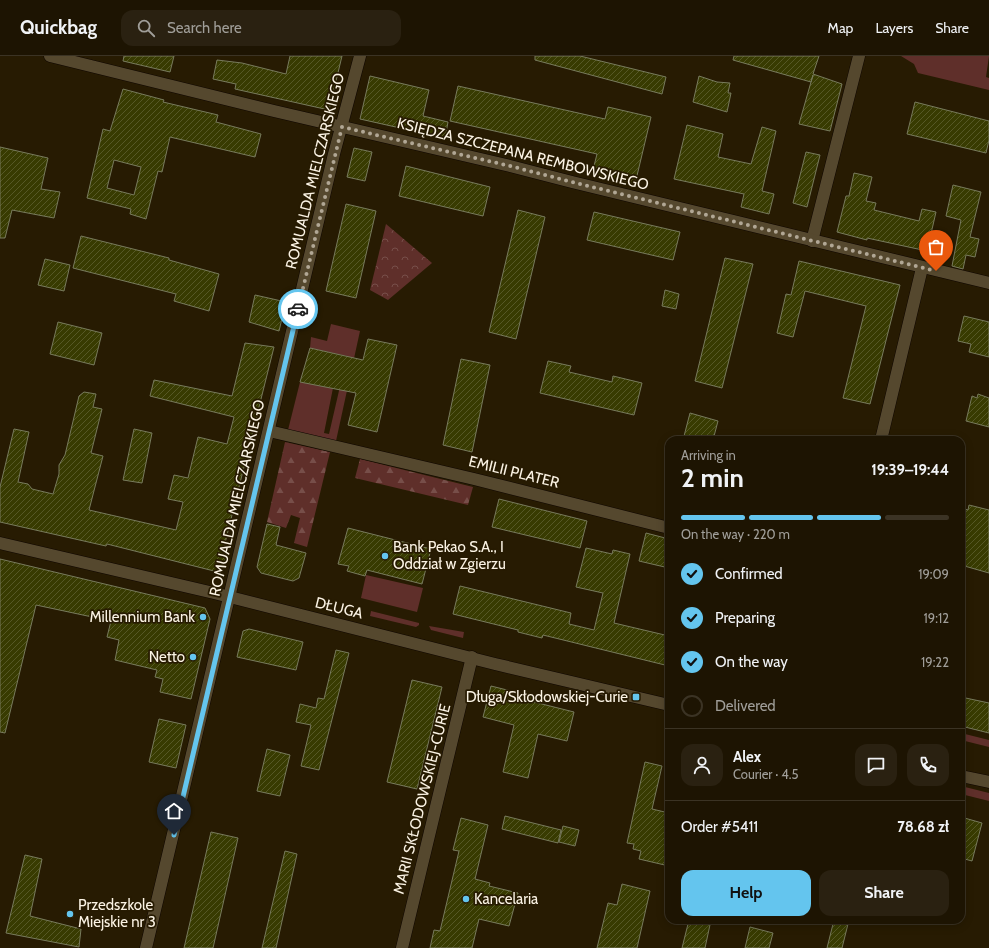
<!DOCTYPE html>
<html lang="en">
<head>
<meta charset="utf-8">
<style>
  body { margin:0; font-family:Cabin,sans-serif; background:#2a2111; color:#f1f3f6; height:100vh; display:flex; flex-direction:column; font-size:15px; white-space:nowrap }
  * { box-sizing:border-box; margin:0 }
  p { font-size:13px; color:#a09e99 }
  .icon { flex:none; width:22px; height:22px; fill:none; stroke:currentColor; stroke-width:2; stroke-linecap:round; stroke-linejoin:round }
  .map { position:relative; flex:1; overflow:hidden }
  .details { position:absolute; left:665px; top:380px; width:300px; height:488px; display:flex; flex-direction:column; background:#1d1402; border-radius:12px; box-shadow:0 2px 10px #0003,0 0 0 1px #3b3324 }
  .details>* { flex:none }
  .pin { position:absolute; display:grid; place-items:center; width:34px; height:34px; color:#fff; margin:-41px -17px; border-radius:50% 50% 50% 0; rotate:-45deg; box-shadow:0 0 4px #0007 }
  .pin .icon { rotate:45deg }
  .courier { position:absolute; display:grid; place-items:center; width:40px; height:40px; margin:-20px; border:3px solid #64c5ee; border-radius:50%; background:#fff; color:#222; box-shadow:0 1px 5px #0007 }
  .summary em { font-style:normal; font-weight:700 }
  .summary div { display:flex; flex-direction:column-reverse }
  .summary { display:flex; align-items:center; justify-content:space-between; height:68px; padding:0 16px }
  h1 { font-size:26px; font-weight:700; line-height:30px }
  .bar { display:grid; grid-template-columns:repeat(4,1fr); gap:6px 4px; align-content:center; height:48px; padding:0 16px }
  .bar i { height:5px; border-radius:3px; background:#3b3324 }
  .bar .selected { background:#64c5ee }
  .bar p { grid-column:span 4 }
  .line { display:flex; align-items:center; gap:10px; padding:0 16px; border-top:1px solid #3b3324 }
  .line div { flex:1 }
  .round { display:grid; place-items:center; flex:none; width:42px; height:42px; border-radius:12px; background:#2a2111 }
  ol { padding:0 16px; list-style:none }
  li { display:flex; align-items:center; gap:12px; height:44px }
  li p { margin-inline-start:auto }
  li .icon { padding:4px; border-radius:50%; background:#64c5ee; color:#111; stroke-width:4 }
  li:last-child { color:#a09e99 }
  li i { width:22px; height:22px; border:2px solid #3b3324; border-radius:50% }
  .button { display:flex; gap:8px; margin-top:auto; padding:8px 16px }
  .button a { flex:1; height:46px; border-radius:12px; background:#64c5ee; color:#111; font-size:16px; font-weight:700; line-height:46px; text-align:center }
  .button a+a { background:#2a2111; color:#f1f3f6 }
  header { display:flex; align-items:center; gap:24px; box-sizing:border-box; height:56px; padding:0 20px; background:#1d1402; border-bottom:1px solid #3b3324 }
  header strong { font-size:19px }
  nav { display:flex; gap:22px; margin-inline-start:auto; font-size:14px }
  .search { width:280px; height:36px; background:#2a2111; display:flex; align-items:center; gap:10px; box-sizing:border-box; padding:0 14px; border-radius:12px; color:#a09e99; font-size:15px }
  .map>svg:first-child { display:block }
  .green { fill:#5f2f2a }
  .forest { fill:url(#forest-firs) }
  .park { fill:url(#park-crowns) }
  .building { fill:url(#building-hatch); stroke:#787b5d; fill-rule:evenodd }
  .lines { fill:none; stroke-linecap:round; stroke-linejoin:round }
  .minor-casing { stroke:#0f0600; stroke-width:13 }
  .tertiary-casing { stroke:#0f0600; stroke-width:13 }
  .minor { stroke:#55482e; stroke-width:12 }
  .tertiary { stroke:#55482e; stroke-width:12 }
  .done { stroke:#b1a795; stroke-width:4; stroke-dasharray:0 7.2 }
  .route { stroke:#64c5ee; stroke-width:5 }
  .poi-dot { fill:#64c5ee; stroke:#271b02; stroke-width:1.5 }
  .labels { text-anchor:middle; dominant-baseline:central; stroke-width:3.5; stroke-linejoin:round; paint-order:stroke }
  .street-label { font-size:15px; fill:#fbf3e4; stroke:#271b02 }
  .poi-label { font-size:15px; fill:#fbf3e4; stroke:#271b02; text-anchor:start }
</style>
</head>
<body>
<header>
<strong>Quickbag</strong>
<div class="search"><svg class="icon" aria-label="search" viewBox="0 0 24 24"><circle cx="10" cy="10" r="6"/><path d="M15 15l6 6"/></svg>Search here</div>
<nav><a>Map</a><a>Layers</a><a>Share</a></nav>
</header>
<div class="map">
<svg width="989" height="892" viewBox="0 0 989 892">
  <defs>
    <pattern id="forest-firs" width="22" height="20" patternUnits="userSpaceOnUse"><rect width="22" height="20" fill="#5f2f2a"/><path d="M5 1l3.5 6h-7zM16 11l3.5 6h-7z" fill="#774e49"/></pattern>
    <pattern id="park-crowns" width="20" height="18" patternUnits="userSpaceOnUse"><rect width="20" height="18" fill="#5f2f2a"/><path d="M2 6a3 3 0 1 1 6 0M12 15a3 3 0 1 1 6 0" fill="none" stroke="#774e49"/></pattern>
    <pattern id="building-hatch" width="6" height="6" patternUnits="userSpaceOnUse"><rect width="6" height="6" fill="#383b01"/><path d="M-1 1l2-2M0 6l6-6M5 7l2-2" fill="none" stroke="#565826"/></pattern>
  </defs>
  <rect width="100%" height="100%" fill="#271b02"/>
  <g class="green">
    <polygon points="901,0 989,0 986,21 989,22 989,34 918,17 914,8"/>
    <polygon points="331,268 360,275 336,385 288,374 300,326 333,332 324,377 329,378 347,300 310,292 311,281 327,285"/>
    <polygon points="366,519 423,532 417,556 361,542"/>
    <polygon points="371,555 419,567 419,569 416,571 370,560"/>
    <polygon points="429,570 464,576 463,582 431,574"/>
    <polygon points="961,677 989,684 989,691 961,684"/>
    <polygon points="961,730 989,737 989,745 961,738"/>
  </g>
  <g class="forest">
    <polygon points="285,386 330,396 307,491 294,487 300,462 291,459 286,472 267,466"/>
    <polygon points="360,403 473,431 468,449 355,422"/>
  </g>
  <polygon class="park" points="386,168 432,207 388,244 370,234"/>
  <g class="building">
    <polygon points="124,0 174,0 170,16 123,5"/>
    <polygon points="290,0 342,0 329,54 235,33 236,28 213,23 217,4 242,7 286,18"/>
    <polygon points="535,0 580,0 666,21 662,38 535,4"/>
    <polygon points="734,0 819,0 813,18 842,28 830,75 799,68 813,19 811,26 733,4"/>
    <polygon points="370,20 429,34 423,60 448,66 445,82 360,63"/>
    <polygon points="699,20 717,26 730,27 728,37 731,37 727,56 693,46"/>
    <polygon points="458,30 605,63 608,51 651,61 635,128 592,118 597,98 450,65"/>
    <path d="M123,33L164,44L163,46L218,59L216,66L261,78L255,101L170,81L162,116L158,115L146,163L130,158L131,153L87,142L103,73L110,75ZM114,104L141,111L134,139L107,132Z"/>
    <polygon points="915,46 989,65 989,84 986,97 907,78"/>
    <polygon points="687,69 723,78 718,101 751,108 762,71 776,75 762,135 774,138 769,158 741,151 744,138 674,123"/>
    <polygon points="0,91 48,102 41,133 60,136 54,162 12,154 5,182 0,182"/>
    <polygon points="354,92 372,96 365,125 347,121"/>
    <polygon points="806,96 820,99 807,151 793,147"/>
    <polygon points="406,110 490,131 483,160 399,140"/>
    <polygon points="854,117 872,121 866,145 876,147 874,154 919,165 922,153 936,156 927,195 867,182 867,184 837,176 846,140 849,140"/>
    <polygon points="953,129 981,136 970,181 979,183 975,201 966,199 963,213 952,210 961,164 946,160"/>
    <polygon points="346,148 376,155 356,242 326,235"/>
    <polygon points="518,154 545,161 516,283 489,276"/>
    <polygon points="594,156 680,176 673,204 587,184"/>
    <polygon points="81,180 169,202 169,204 219,218 209,255 174,245 176,238 73,212"/>
    <polygon points="725,202 753,208 722,332 695,325"/>
    <polygon points="45,203 70,209 64,235 38,229"/>
    <polygon points="799,205 900,229 870,348 843,342 866,250 805,235 793,281 777,277 786,238 791,239"/>
    <polygon points="665,234 679,238 676,253 662,250"/>
    <polygon points="255,239 286,246 279,275 249,266"/>
    <polygon points="964,260 989,266 989,301 969,296 971,288 958,285"/>
    <polygon points="58,266 102,277 94,309 50,298"/>
    <polygon points="368,283 397,289 377,376 348,369 356,337 300,326 310,292 363,304"/>
    <polygon points="245,287 274,291 224,491 228,492 222,517 107,488 106,490 0,466 0,431 14,373 29,376 18,426 28,428 32,433 53,438 59,418 59,409 65,399 79,340 84,336 96,338 93,351 102,353 91,397 103,400 89,454 176,474 183,446 168,443 174,419 188,422 198,381 227,388 234,361 150,340 154,324 232,340"/>
    <polygon points="461,303 490,309 472,396 443,389"/>
    <polygon points="548,305 571,310 569,316 612,326 613,320 642,327 634,359 540,337"/>
    <polygon points="978,338 989,342 989,371 966,365 972,340 977,342"/>
    <polygon points="690,357 718,365 713,384 683,384"/>
    <polygon points="134,373 152,377 142,427 123,424"/>
    <polygon points="499,443 587,465 580,492 492,471"/>
    <polygon points="969,449 989,454 989,517 961,509 961,452 968,454"/>
    <polygon points="267,468 280,471 276,489 306,497 299,522 293,525 261,517 257,511"/>
    <polygon points="348,472 431,493 422,528 367,514 365,520 347,515 349,510 338,508"/>
    <polygon points="646,477 669,483 669,512 639,505"/>
    <polygon points="586,492 612,498 613,494 630,498 614,567 669,580 669,610 543,579 542,582 518,576 518,574 453,558 460,530 571,557 569,568 594,574 603,537 576,531"/>
    <polygon points="0,503 205,552 210,563 191,643 160,636 163,623 155,621 157,614 115,604 119,584 107,581 111,565 36,549 5,677 0,676"/>
    <polygon points="249,573 303,586 296,614 237,601 243,575"/>
    <polygon points="336,594 349,597 319,714 301,710 311,669 296,666 300,648 316,652 318,642 324,643"/>
    <polygon points="412,624 442,631 417,733 387,726"/>
    <polygon points="491,630 535,641 534,646 574,656 567,685 538,678 528,722 503,716 514,669 483,661"/>
    <polygon points="961,641 989,647 989,677 961,670"/>
    <polygon points="159,663 186,669 176,712 149,706"/>
    <polygon points="267,693 290,699 280,740 257,735"/>
    <polygon points="645,706 662,710 652,753 669,757 669,810 639,803 641,795 633,793 634,788 627,787"/>
    <polygon points="505,760 561,774 558,787 502,773"/>
    <polygon points="961,761 982,767 972,805 961,802"/>
    <polygon points="461,762 488,769 475,823 490,827 489,830 518,837 509,870 479,863 472,892 430,892 434,874 440,875 459,795 453,794"/>
    <polygon points="563,770 579,774 575,790 559,786"/>
    <polygon points="211,776 238,782 213,892 184,892"/>
    <polygon points="285,795 297,798 276,892 262,892"/>
    <polygon points="25,799 42,803 30,860 81,873 79,891 6,877"/>
    <polygon points="622,828 650,835 637,892 597,892 608,847 617,849"/>
    <polygon points="689,864 711,864 705,892 682,892"/>
    <polygon points="834,864 849,864 842,892 827,892"/>
    <polygon points="750,871 773,877 769,892 745,892"/>
  </g>
  <g class="lines">
    <defs>
      <g id="minor">
        <polyline points="812,185 859,0"/>
        <polyline points="269,375 474,423 669,472"/>
        <polyline points="881,384 922,212"/>
        <polyline points="146,892 334,98 360,0"/>
        <polyline points="402,892 472,601"/>
      </g>
      <g id="tertiary">
        <polyline points="50,0 274,55 510,110 572,126 989,227"/>
        <polyline points="0,487 214,537 495,608 669,649"/>
        <polyline points="961,720 989,726"/>
      </g>
    </defs>
    <use href="#minor" class="minor-casing"/>
    <use href="#tertiary" class="tertiary-casing"/>
    <use href="#minor" class="minor"/>
    <use href="#tertiary" class="tertiary"/>
  </g>
  <g class="lines">
    <polyline class="done" points="298,253 342,71 510,110 572,126 936,215"/>
    <polyline class="route" points="174,779 298,253"/>
  </g>
  <g class="poi-dot">
    <circle cx="385" cy="500" r="4"/>
    <circle cx="203" cy="561" r="4"/>
    <circle cx="193" cy="601" r="4"/>
    <rect x="632" y="637" width="8" height="8" rx="2"/>
    <circle cx="466" cy="843" r="4"/>
    <circle cx="70" cy="858" r="4"/>
  </g>
  <g class="labels">
    <g class="street-label">
      <text transform="translate(523 98) rotate(14)">KSIĘDZA SZCZEPANA REMBOWSKIEGO</text>
      <text transform="translate(315 115) rotate(-76)">ROMUALDA MIELCZARSKIEGO</text>
      <text transform="translate(514 416) rotate(14)">EMILII PLATER</text>
      <text transform="translate(237 442) rotate(-77)">ROMUALDA MIELCZARSKIEGO</text>
      <text transform="translate(339 552) rotate(14)">DŁUGA</text>
      <text transform="translate(422 743) rotate(-76)">MARII SKŁODOWSKIEJ-CURIE</text>
    </g>
    <g class="poi-label">
      <text x="393" y="491">Bank Pekao S.A., I<tspan x="393" dy="17">Oddział w Zgierzu</tspan></text>
      <text x="195" y="561" text-anchor="end">Millennium Bank</text>
      <text x="185" y="601" text-anchor="end">Netto</text>
      <text x="628" y="641" text-anchor="end">Długa/Skłodowskiej-Curie</text>
      <text x="474" y="843">Kancelaria</text>
      <text x="78" y="849">Przedszkole<tspan x="78" dy="17">Miejskie nr 3</tspan></text>
    </g>
  </g>
</svg>
<div class="pin" style="left:936px;top:215px;background:#ea580c"><svg class="icon" aria-label="bag" viewBox="0 0 24 24"><path d="M5 8h14l-1 12H6zM9 8a3 3 0 0 1 6 0"/></svg></div>
<div class="pin" style="left:174px;top:779px;background:#1f2937"><svg class="icon" aria-label="home" viewBox="0 0 24 24"><path d="M3 11l9-7 9 7M6 9v11h12V9"/></svg></div>
<div class="courier" style="left:298px;top:253px"><svg class="icon" aria-label="car" viewBox="0 0 24 24"><path d="M5 17H2v-5l4-1 3-4h7l3 4 3 1v5h-3M9 17h6M6 11h13"/><circle cx="7" cy="17" r="2"/><circle cx="17" cy="17" r="2"/></svg></div>
<section class="details">
<div class="summary"><div><h1>2 min</h1><p>Arriving in</p></div><em>19:39–19:44</em></div>
<div class="bar"><i class="selected"></i><i class="selected"></i><i class="selected"></i><i></i><p>On the way · 220 m</p></div>
<ol>
<li><svg class="icon" aria-label="check" viewBox="0 0 24 24"><path d="M5 12l5 5 9-10"/></svg>Confirmed<p>19:09</p></li>
<li><svg class="icon" aria-label="check" viewBox="0 0 24 24"><path d="M5 12l5 5 9-10"/></svg>Preparing<p>19:12</p></li>
<li><svg class="icon" aria-label="check" viewBox="0 0 24 24"><path d="M5 12l5 5 9-10"/></svg>On the way<p>19:22</p></li>
<li><i></i>Delivered</li>
</ol>
<div class="line" style="height:72px"><a class="round"><svg class="icon" aria-label="person" viewBox="0 0 24 24"><circle cx="12" cy="8" r="4"/><path d="M4 21q1-7 8-7t8 7"/></svg></a><div><b>Alex</b><p>Courier · 4.5</p></div><a class="round"><svg class="icon" aria-label="chat" viewBox="0 0 24 24"><path d="M4 5h16v11H9l-5 4z"/></svg></a><a class="round"><svg class="icon" aria-label="phone" viewBox="0 0 24 24"><path d="M5 4h4l2 5-3 2q2 4 5 5l2-3 5 2v4C11 20 4 13 5 4z"/></svg></a></div>
<div class="line" style="height:52px"><div>Order #5411</div><b>78.68 zł</b></div>
<div class="button"><a>Help</a><a>Share</a></div>
</section>
</div>
</body>
</html>
